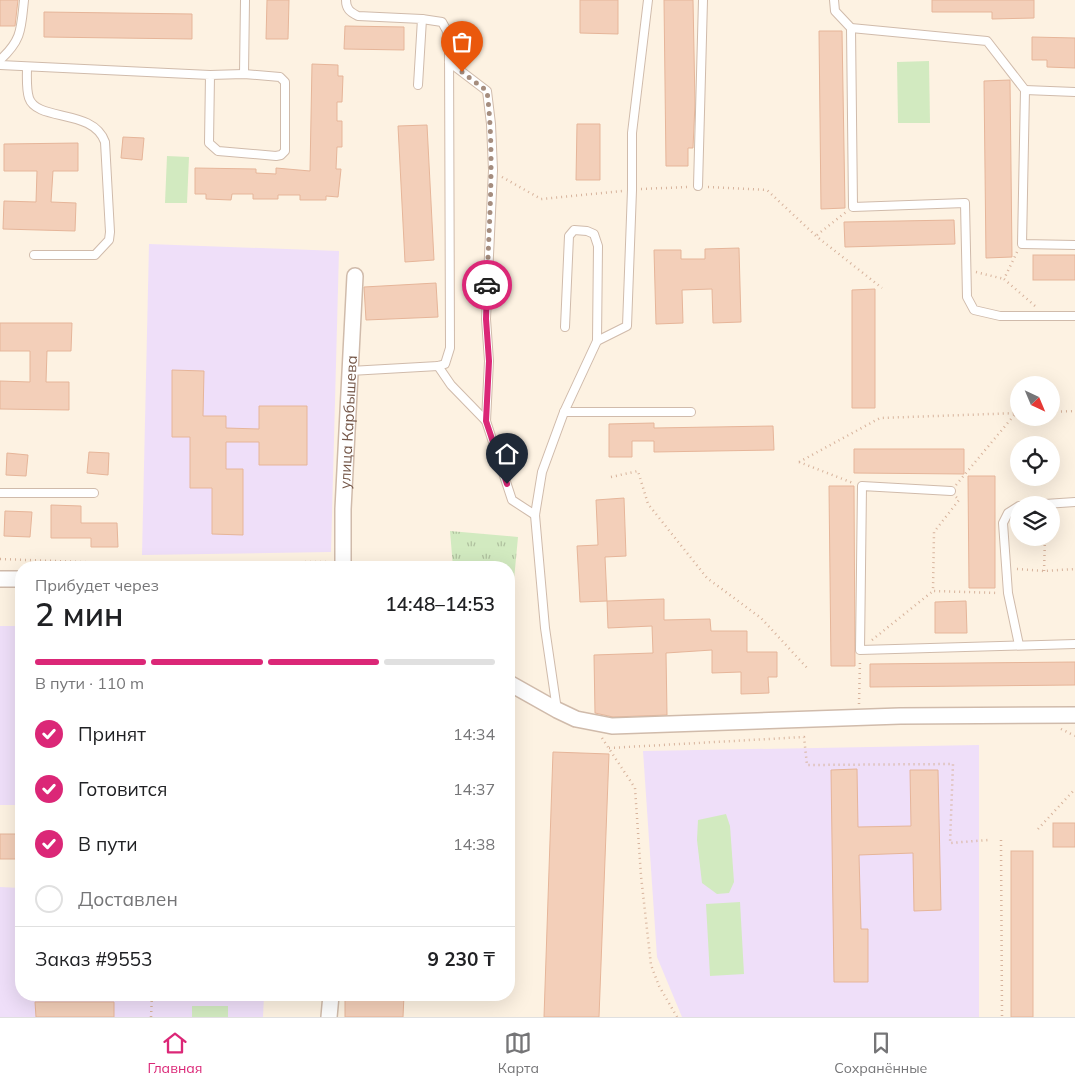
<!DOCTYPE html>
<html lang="ru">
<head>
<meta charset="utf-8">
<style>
  body { margin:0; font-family:Mulish,sans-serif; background:#f6f6f6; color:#202124; height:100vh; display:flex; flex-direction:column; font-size:19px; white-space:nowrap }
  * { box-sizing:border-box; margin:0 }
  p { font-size:16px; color:#757577 }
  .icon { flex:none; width:28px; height:28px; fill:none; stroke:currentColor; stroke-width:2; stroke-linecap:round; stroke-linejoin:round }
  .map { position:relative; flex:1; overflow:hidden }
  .drawer { position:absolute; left:15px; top:561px; width:500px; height:440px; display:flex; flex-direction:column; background:#fff; border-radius:20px; box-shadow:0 5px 20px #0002 }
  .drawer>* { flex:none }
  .needle { width:32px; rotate:136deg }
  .buttons { position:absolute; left:1010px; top:376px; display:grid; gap:10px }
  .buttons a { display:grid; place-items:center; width:50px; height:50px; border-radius:50%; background:#fff; box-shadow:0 5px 20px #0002; font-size:25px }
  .pin { position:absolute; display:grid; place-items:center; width:42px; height:42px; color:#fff; margin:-51px -21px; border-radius:50% 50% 50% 0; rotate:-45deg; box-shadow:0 0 5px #0007 }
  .pin .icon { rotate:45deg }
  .courier { position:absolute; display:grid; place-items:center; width:50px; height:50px; margin:-25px; border:4px solid #db2777; border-radius:50%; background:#fff; color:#222; box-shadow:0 1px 6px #0007 }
  .headline em { font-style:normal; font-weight:600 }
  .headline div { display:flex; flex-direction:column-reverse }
  .headline { display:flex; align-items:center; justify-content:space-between; height:85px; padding:0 20px }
  h1 { font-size:32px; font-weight:600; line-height:38px }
  .bar { display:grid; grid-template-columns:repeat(4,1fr); gap:8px 5px; align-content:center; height:60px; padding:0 20px }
  .bar i { height:6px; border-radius:4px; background:#e0e0e0 }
  .bar .selected { background:#db2777 }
  .bar p { grid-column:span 4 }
  .line { display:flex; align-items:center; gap:12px; padding:0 20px; border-top:1px solid #e0e0e0 }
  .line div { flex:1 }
  ol { padding:0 20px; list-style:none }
  li { display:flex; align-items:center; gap:15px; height:55px }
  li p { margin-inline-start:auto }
  li .icon { padding:5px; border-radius:50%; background:#db2777; color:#fff; stroke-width:4 }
  li:last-child { color:#757577 }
  li i { width:28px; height:28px; border:2px solid #e0e0e0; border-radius:50% }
  .tabs { display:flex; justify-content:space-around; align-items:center; height:70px; border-top:1px solid #e0e0e0; background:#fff; font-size:14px; color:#757577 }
  .tabs a { display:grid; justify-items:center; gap:2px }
  .tabs .selected { color:#db2777 }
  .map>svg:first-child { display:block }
  .education { fill:#efdff9 }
  .grass { fill:url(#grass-tufts) }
  .pitch { fill:#d2eac0 }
  .building { fill:#f3cfb9; stroke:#e6b599 }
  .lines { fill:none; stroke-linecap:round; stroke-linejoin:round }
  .service-casing { stroke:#d0bbab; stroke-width:10 }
  .minor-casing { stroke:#d0bbab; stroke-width:18 }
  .path { stroke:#d7b39c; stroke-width:2.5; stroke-dasharray:1 4; stroke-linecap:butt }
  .service { stroke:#fff; stroke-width:8 }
  .minor { stroke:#fff; stroke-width:15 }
  .done { stroke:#a58d7e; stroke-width:5; stroke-dasharray:0 9 }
  .route { stroke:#db2777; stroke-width:6 }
  .labels { text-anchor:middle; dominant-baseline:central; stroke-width:4; stroke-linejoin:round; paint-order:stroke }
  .street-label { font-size:15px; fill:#755748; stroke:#fff6e8 }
</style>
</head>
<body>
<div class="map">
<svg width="1075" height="1017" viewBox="0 0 1075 1017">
  <defs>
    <pattern id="grass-tufts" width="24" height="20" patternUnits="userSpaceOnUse" patternTransform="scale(1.25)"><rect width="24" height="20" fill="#d2eac0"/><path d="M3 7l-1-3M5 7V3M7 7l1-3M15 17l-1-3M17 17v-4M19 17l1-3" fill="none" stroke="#afc09e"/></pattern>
  </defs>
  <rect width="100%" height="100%" fill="#fdf2e2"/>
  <g class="education">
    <polygon points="149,244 339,251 331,552 142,555"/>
    <rect x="0" y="626" width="21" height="179"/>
    <polygon points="979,745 979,1017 682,1017 657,957 643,751"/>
    <polygon points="0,887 21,888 21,995 264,995 263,1017 0,1017"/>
  </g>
  <polygon class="grass" points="450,531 518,537 510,622 509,621 509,568 453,567"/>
  <g class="pitch">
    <polygon points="929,61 930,123 898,123 897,62"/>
    <polygon points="167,156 189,157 187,203 165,203"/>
    <polygon points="726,814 730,826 734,882 729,893 717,894 702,883 697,840 698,820"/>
    <polygon points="740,902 744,974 710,976 706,904"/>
    <rect x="192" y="1006" width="36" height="11"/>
  </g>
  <g class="building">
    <polygon points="0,0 18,0 15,26 0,26"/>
    <polygon points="267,0 289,0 288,39 266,39"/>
    <polygon points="580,0 618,0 618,34 580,33"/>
    <polygon points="664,0 693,0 695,104 693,148 688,148 688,166 666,166"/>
    <polygon points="932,0 1034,0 1034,18 992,19 992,12 932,12"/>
    <polygon points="44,12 192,14 192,39 44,37"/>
    <polygon points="345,26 404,27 404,50 344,49"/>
    <polygon points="819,31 842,31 845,208 821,209"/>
    <polygon points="1032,37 1075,38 1075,68 1047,67 1047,60 1032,60"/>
    <polygon points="312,64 338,65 338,76 343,76 342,102 337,102 337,121 342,121 342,147 337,147 336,169 341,169 338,197 326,196 326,200 300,200 300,195 278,195 278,199 253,199 253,194 232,194 231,200 206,199 206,194 195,194 195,168 256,169 256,173 276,174 276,168 310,171"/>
    <polygon points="1010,80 1012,257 986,258 984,81"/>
    <polygon points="577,124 600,124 600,180 576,180"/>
    <polygon points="427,125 434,260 405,262 398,126"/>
    <polygon points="123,137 144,138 142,160 121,158"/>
    <polygon points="78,143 78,171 53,171 51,202 76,203 75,231 3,229 4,201 36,202 37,171 4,171 4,144"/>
    <polygon points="954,220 955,244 845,247 844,222"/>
    <polygon points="739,248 741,322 713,323 712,289 682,290 683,323 656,324 654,250 681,250 681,259 705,259 705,249"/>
    <rect x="1033" y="255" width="42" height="25"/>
    <polygon points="436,283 438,317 366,320 364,287"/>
    <polygon points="875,289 875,408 852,408 852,290"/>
    <polygon points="0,323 72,323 71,351 47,351 46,382 69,382 69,410 0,409 0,381 30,382 30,351 0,351"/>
    <polygon points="172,370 204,371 203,416 226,416 226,428 259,429 259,406 307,406 307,465 259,465 259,442 226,442 226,469 243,469 243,535 212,534 212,488 190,488 190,437 172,437"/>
    <polygon points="654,423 654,428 773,426 774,450 654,452 654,441 632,441 632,457 609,457 609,424"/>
    <polygon points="854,449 964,449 964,474 854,473"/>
    <polygon points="89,452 109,453 108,475 87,473"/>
    <polygon points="7,453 28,455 26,476 6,475"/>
    <polygon points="968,476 995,476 995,588 969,588"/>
    <polygon points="829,486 854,486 855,666 831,666"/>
    <polygon points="624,498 626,556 605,557 607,601 580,602 577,546 598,545 596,500"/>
    <polygon points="51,505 81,506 81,523 117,523 118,547 91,547 91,538 51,538"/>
    <polygon points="5,511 32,512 30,537 4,536"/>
    <polygon points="664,599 664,620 710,619 711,631 747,631 747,652 777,652 777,677 768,677 769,693 741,694 741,672 712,673 712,650 666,653 667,715 613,717 595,713 594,655 653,653 652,626 608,628 607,601"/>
    <polygon points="966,601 967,633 935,633 935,602"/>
    <polygon points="1075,662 1075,685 870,687 870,664"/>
    <polygon points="553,752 609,754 599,1017 544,1017"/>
    <polygon points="857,769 858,827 911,826 910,770 938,770 941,910 914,911 913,853 859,855 861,929 868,929 868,982 834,982 831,770"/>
    <rect x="1053" y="823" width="22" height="24"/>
    <rect x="0" y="834" width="21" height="25"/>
    <rect x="1011" y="851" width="22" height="166"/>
    <polygon points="345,995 404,995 403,1017 345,1017"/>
    <polygon points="35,1002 114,1002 114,1017 36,1017"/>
  </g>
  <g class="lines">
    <defs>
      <g id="service">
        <path d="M346,0C346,9 350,12 358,16L422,19L418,85"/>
        <polyline points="834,0 835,11 851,28 987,41 1025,90 1022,244 1075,245"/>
        <polyline points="851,28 853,207 965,203 967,297 974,310 1000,316 1075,316"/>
        <path d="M0,60C22,40 21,29 24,0"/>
        <polyline points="449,62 487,91 491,124 493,170 486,319 489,361 486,421 512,500 535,515"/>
        <polyline points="0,65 210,75 244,74 280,77 285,82 285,151 281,155 276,156 218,151 209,143 210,75"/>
        <path d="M27,67C27,76 26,89 29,98C37,122 93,108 105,142L110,232L109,240L95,255H34"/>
        <polyline points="244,74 245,0"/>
        <polyline points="1025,90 1075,92"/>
        <polyline points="698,186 703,0"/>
        <polyline points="565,327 569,236 574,230 587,231 594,234 598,246 597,341"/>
        <polyline points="438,366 451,385 486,421"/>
        <polyline points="350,371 438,366 445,364 450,348 449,46 447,31 442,22 422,19"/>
        <polyline points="564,412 691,412"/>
        <polyline points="951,491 862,486 860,650 1075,644"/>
        <polyline points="0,493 94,493"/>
        <polyline points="1030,505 1075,502"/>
        <polyline points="1019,506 1008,513 1003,523 1008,593 1019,645"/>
        <polyline points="557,710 545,628 535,515 542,472 564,412 597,341 627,326 632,190 632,133 648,0"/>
      </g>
      <g id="minor">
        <path id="s1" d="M343,568V509L355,276"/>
        <polyline points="0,579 21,579"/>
        <polyline points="509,683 557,710 576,719 612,726 900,716 1075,715"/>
        <polyline points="329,1017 331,995"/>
      </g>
    </defs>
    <use href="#service" class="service-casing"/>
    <use href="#minor" class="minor-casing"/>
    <g class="path">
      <polyline points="502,177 541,199 623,191"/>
      <polyline points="708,187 767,190 816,236 882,288"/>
      <polyline points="641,189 688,187"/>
      <polyline points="817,235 846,212"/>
      <polyline points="1017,252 1004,279 1035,306"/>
      <polyline points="976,272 1004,279"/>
      <polyline points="1051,412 1075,411"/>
      <polyline points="799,462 880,418 1019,413"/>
      <polyline points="799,462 853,483"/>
      <polyline points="611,477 638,471 648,504 707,578 761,618 809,670"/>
      <polyline points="956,485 1016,413"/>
      <polyline points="956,497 959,500 934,532 933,591 999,593"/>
      <polyline points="0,559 110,563 329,562"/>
      <polyline points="1017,569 1044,571 1075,569"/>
      <polyline points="1044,571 1045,538"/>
      <polyline points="872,640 933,591"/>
      <polyline points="859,704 860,660"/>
      <polyline points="1061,729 1075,736"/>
      <polyline points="602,738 635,788 641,876 651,965 659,986 677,1017"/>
      <polyline points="609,748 804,737 807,765 953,764 950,843 988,840"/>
      <polyline points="1038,829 1075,789"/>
      <polyline points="1001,840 1002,1017"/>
      <polyline points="151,1017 152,995"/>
    </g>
    <use href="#service" class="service"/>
    <use href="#minor" class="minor"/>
  </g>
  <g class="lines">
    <path class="done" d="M462,72L487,91C495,156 489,219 487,285"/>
    <polyline class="route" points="487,285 486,319 489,361 486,421 507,484"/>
  </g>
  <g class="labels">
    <g class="street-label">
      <text stroke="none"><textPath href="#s1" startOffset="146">улица Карбышева</textPath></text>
    </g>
  </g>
</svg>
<div class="buttons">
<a><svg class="needle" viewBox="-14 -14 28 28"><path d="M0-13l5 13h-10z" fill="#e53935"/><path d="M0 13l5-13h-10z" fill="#757577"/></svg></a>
<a><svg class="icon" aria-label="locate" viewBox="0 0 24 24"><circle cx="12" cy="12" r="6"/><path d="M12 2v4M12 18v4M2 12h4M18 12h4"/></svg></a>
<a><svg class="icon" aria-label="layers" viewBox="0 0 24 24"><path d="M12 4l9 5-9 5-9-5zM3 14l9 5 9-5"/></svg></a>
</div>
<div class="pin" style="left:462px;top:72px;background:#ea580c"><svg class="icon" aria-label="bag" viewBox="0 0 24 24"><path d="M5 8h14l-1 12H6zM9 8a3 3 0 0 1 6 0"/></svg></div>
<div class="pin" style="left:507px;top:484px;background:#1f2937"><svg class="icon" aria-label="home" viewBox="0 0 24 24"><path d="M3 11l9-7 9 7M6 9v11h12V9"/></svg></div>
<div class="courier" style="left:487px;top:285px"><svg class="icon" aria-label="car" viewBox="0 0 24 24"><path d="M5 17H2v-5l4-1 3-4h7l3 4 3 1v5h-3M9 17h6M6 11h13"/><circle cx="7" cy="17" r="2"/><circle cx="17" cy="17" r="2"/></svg></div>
<section class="drawer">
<div class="headline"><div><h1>2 мин</h1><p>Прибудет через</p></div><em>14:48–14:53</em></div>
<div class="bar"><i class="selected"></i><i class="selected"></i><i class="selected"></i><i></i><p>В пути · 110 m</p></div>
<ol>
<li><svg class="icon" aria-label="check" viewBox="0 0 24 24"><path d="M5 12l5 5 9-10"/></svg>Принят<p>14:34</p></li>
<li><svg class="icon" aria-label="check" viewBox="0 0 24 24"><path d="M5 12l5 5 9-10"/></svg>Готовится<p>14:37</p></li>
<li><svg class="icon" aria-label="check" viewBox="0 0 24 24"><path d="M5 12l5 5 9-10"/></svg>В пути<p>14:38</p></li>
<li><i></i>Доставлен</li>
</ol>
<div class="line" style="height:65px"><div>Заказ #9553</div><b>9 230 ₸</b></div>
</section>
</div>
<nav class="tabs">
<a class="selected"><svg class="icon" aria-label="home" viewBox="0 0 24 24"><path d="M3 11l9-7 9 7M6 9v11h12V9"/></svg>Главная</a>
<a><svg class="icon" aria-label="map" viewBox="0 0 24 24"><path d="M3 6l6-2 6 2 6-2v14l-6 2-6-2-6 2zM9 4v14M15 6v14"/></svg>Карта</a>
<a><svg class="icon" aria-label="saved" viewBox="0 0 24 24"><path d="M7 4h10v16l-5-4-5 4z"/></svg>Сохранённые</a>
</nav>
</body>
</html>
